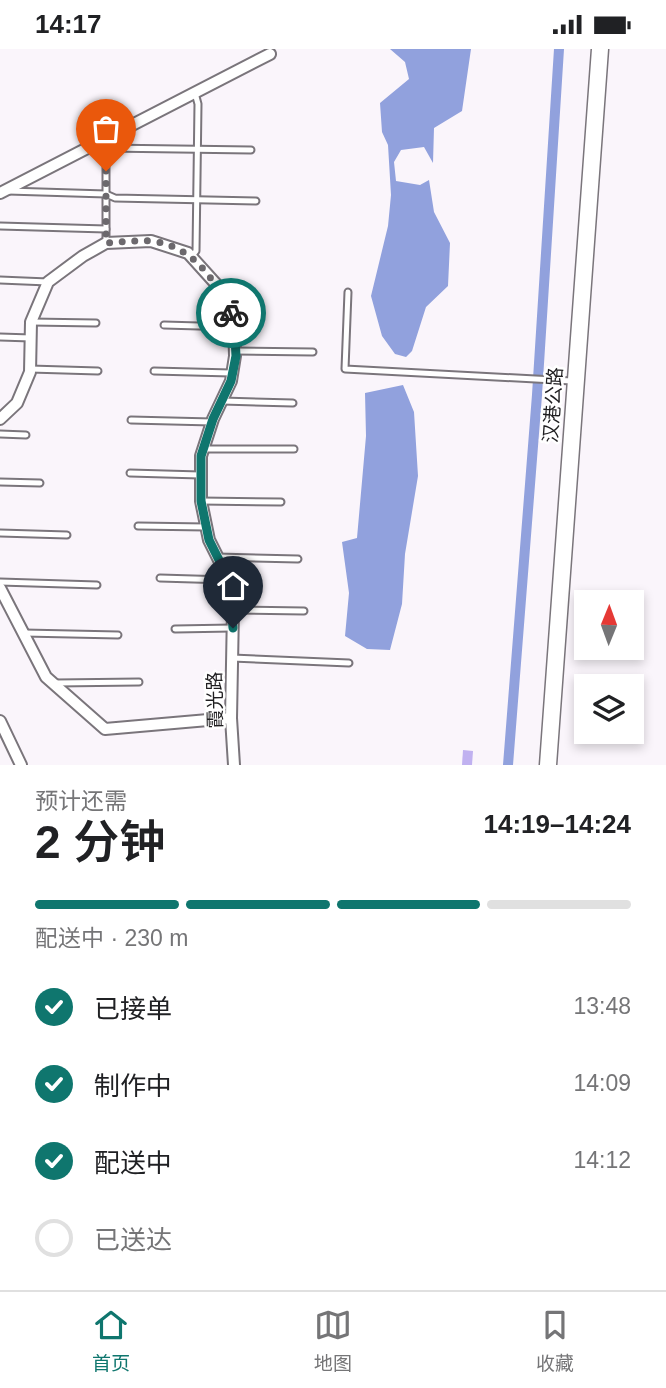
<!DOCTYPE html>
<html lang="zh">
<head>
<meta charset="utf-8">
<style>
  body { margin:0; font-family:Helvetica,"Noto Sans SC",sans-serif; background:#f6f6f6; color:#202124; height:100vh; display:flex; flex-direction:column; font-size:26px; white-space:nowrap }
  * { box-sizing:border-box; margin:0 }
  p { font-size:23px; color:#757577 }
  .icon { flex:none; width:38px; height:38px; fill:none; stroke:currentColor; stroke-width:2; stroke-linecap:round; stroke-linejoin:round }
  .map { position:relative; height:716px; overflow:hidden }
  .sheet { display:flex; flex-direction:column; background:#fff; flex:1 }
  .sheet>* { flex:none }
  .needle { width:46px; rotate:1deg }
  .buttons { position:absolute; left:574px; top:541px; display:grid; gap:14px }
  .buttons a { display:grid; place-items:center; width:70px; height:70px; border-radius:0px; background:#fff; box-shadow:0 4px 10px #0003; font-size:35px }
  .pin { position:absolute; display:grid; place-items:center; width:60px; height:60px; color:#fff; margin:-72px -30px; border-radius:50% 50% 50% 0; rotate:-45deg; box-shadow:0 0 7px #0007 }
  .pin .icon { rotate:45deg }
  .courier { position:absolute; display:grid; place-items:center; width:70px; height:70px; margin:-35px; border:5px solid #0f766e; border-radius:50%; background:#fff; color:#222; box-shadow:0 2px 9px #0007 }
  .overview em { font-style:normal; font-weight:600 }
  .overview div { display:flex; flex-direction:column-reverse }
  .overview { display:flex; align-items:center; justify-content:space-between; height:119px; padding:0 35px }
  h1 { font-size:46px; font-weight:600; line-height:52px }
  .bar { display:grid; grid-template-columns:repeat(4,1fr); gap:10px 7px; align-content:center; height:84px; padding:0 35px }
  .bar i { height:9px; border-radius:5px; background:#e0e0e0 }
  .bar .selected { background:#0f766e }
  .bar p { grid-column:span 4 }
  ol { padding:0 35px; list-style:none }
  li { display:flex; align-items:center; gap:21px; height:77px }
  li p { margin-inline-start:auto }
  li .icon { padding:7px; border-radius:50%; background:#0f766e; color:#fff; stroke-width:4 }
  li:last-child { color:#757577 }
  li i { width:38px; height:38px; border:4px solid #e0e0e0; border-radius:50% }
  .status { display:flex; justify-content:space-between; align-items:center; height:49px; padding:0 35px; background:#fff; direction:ltr }
  .status svg { height:19px; fill:currentColor }
  .tab-bar { display:flex; justify-content:space-around; align-items:center; height:98px; border-top:2px solid #e0e0e0; background:#fff; font-size:19px; color:#757577 }
  .tab-bar a { display:grid; justify-items:center; gap:4px }
  .tab-bar .selected { color:#0f766e }
  .map>svg:first-child { display:block }
  .water { fill:#91a1dd }
  .lines { fill:none; stroke-linecap:round; stroke-linejoin:round }
  .canal { stroke:#91a1dd; stroke-width:10 }
  .building { fill:#c0b1f0 }
  .service-casing { stroke:#7a757b; stroke-width:9 }
  .minor-casing { stroke:#7a757b; stroke-width:14 }
  .primary-casing { stroke:#7a757b; stroke-width:19 }
  .service { stroke:#fff; stroke-width:5 }
  .minor { stroke:#fff; stroke-width:10 }
  .primary { stroke:#fff; stroke-width:16 }
  .done { stroke:#6c696d; stroke-width:7; stroke-dasharray:0 12.6 }
  .route { stroke:#0f766e; stroke-width:9 }
  .labels { text-anchor:middle; dominant-baseline:central; stroke-width:5; stroke-linejoin:round; paint-order:stroke }
  .street-label { font-size:19px; fill:#1f1e20; stroke:#fff }
</style>
</head>
<body>
<div class="status"><b>14:17</b><svg viewBox="0 0 49 12"><path d="M0 12V9h3v3zM5 12V6h3v6zM10 12V3h3v9zM15 12V0h3v12zM26 1h20v11H26zM47 4h2v5h-2z"/></svg></div>
<div class="map">
<svg width="666" height="716" viewBox="0 0 666 716">
  <rect width="100%" height="100%" fill="#faf5fb"/>
  <g class="water">
    <polygon points="390,0 471,0 462,62 434,79 433,114 424,98 401,101 394,113 396,132 420,136 429,131 434,163 450,194 448,237 426,258 412,302 406,308 395,305 382,287 371,247 388,177 391,146 388,96 382,83 380,54 409,30 405,13"/>
    <polygon points="403,336 414,363 418,427 405,505 402,555 390,601 367,600 345,587 349,544 342,493 357,489 366,387 365,344"/>
  </g>
  <g class="lines">
    <polyline class="canal" points="508,716 537,346 559,0"/>
  </g>
  <polygon class="building" points="463,701 473,702 472,716 462,716"/>
  <g class="lines">
    <defs>
      <g id="service">
        <polyline points="106,96 106,194"/>
        <polyline points="106,99 251,101"/>
        <polyline points="8,142 106,145 115,149 256,152"/>
        <polyline points="0,177 106,180"/>
        <polyline points="192,207 196,202 198,55 195,44"/>
        <polyline points="0,231 48,233"/>
        <polyline points="348,243 345,320 572,332"/>
        <polyline points="31,273 96,274"/>
        <polyline points="164,276 234,278"/>
        <polyline points="0,288 31,289"/>
        <polyline points="235,302 313,303"/>
        <polyline points="30,320 98,322"/>
        <polyline points="154,322 231,324"/>
        <polyline points="222,352 293,354"/>
        <polyline points="131,371 212,373"/>
        <polyline points="0,385 26,386"/>
        <polyline points="203,400 294,400"/>
        <polyline points="130,424 200,426"/>
        <polyline points="0,433 40,434"/>
        <polyline points="201,452 281,453"/>
        <polyline points="138,477 206,478"/>
        <polyline points="0,484 67,486"/>
        <polyline points="217,508 298,510"/>
        <polyline points="160,529 227,531"/>
        <polyline points="0,533 97,536"/>
        <polyline points="233,561 304,562"/>
        <polyline points="175,580 232,579"/>
        <polyline points="24,584 118,586"/>
        <polyline points="232,609 349,614"/>
        <polyline points="56,634 139,633"/>
      </g>
      <g id="minor">
        <polyline points="0,144 270,5"/>
        <polyline points="0,370 17,354 30,323 31,273 48,233 83,207 106,194 151,192 188,204 216,235 234,270 235,307 231,332 213,370 201,407 201,452 209,491 229,531 233,561 231,669 234,716"/>
        <polyline points="0,539 46,628 105,680 231,669"/>
        <polyline points="0,672 21,716"/>
      </g>
      <polyline id="primary" points="548,716 600,0"/>
    </defs>
    <use href="#service" class="service-casing"/>
    <use href="#minor" class="minor-casing"/>
    <use href="#primary" class="primary-casing"/>
    <use href="#service" class="service"/>
    <use href="#minor" class="minor"/>
    <use href="#primary" class="primary"/>
  </g>
  <g class="lines">
    <path class="done" d="M106,122V194C121,193 136,191 150,192C192,196 214,229 231,264"/>
    <polyline class="route" points="231,264 234,270 236,307 231,332 213,370 201,407 201,452 209,491 229,531 233,579"/>
  </g>
  <g class="labels">
    <g class="street-label">
      <text transform="translate(553 356) rotate(-86)">汉港公路</text>
      <text transform="translate(215 651) rotate(-91)">霞光路</text>
    </g>
  </g>
</svg>
<div class="buttons">
<a><svg class="needle" viewBox="-14 -14 28 28"><path d="M0-13l5 13h-10z" fill="#e53935"/><path d="M0 13l5-13h-10z" fill="#757577"/></svg></a>
<a><svg class="icon" aria-label="layers" viewBox="0 0 24 24"><path d="M12 4l9 5-9 5-9-5zM3 14l9 5 9-5"/></svg></a>
</div>
<div class="pin" style="left:106px;top:122px;background:#ea580c"><svg class="icon" aria-label="bag" viewBox="0 0 24 24"><path d="M5 8h14l-1 12H6zM9 8a3 3 0 0 1 6 0"/></svg></div>
<div class="pin" style="left:233px;top:579px;background:#1f2937"><svg class="icon" aria-label="home" viewBox="0 0 24 24"><path d="M3 11l9-7 9 7M6 9v11h12V9"/></svg></div>
<div class="courier" style="left:231px;top:264px"><svg class="icon" aria-label="bike" viewBox="0 0 24 24"><circle cx="6" cy="16" r="4"/><circle cx="18" cy="16" r="4"/><path d="M6 16l4-8h5l3 8M10 8l3 8H6M13 5h3"/></svg></div>
</div>
<section class="sheet">
<div class="overview"><div><h1>2 分钟</h1><p>预计还需</p></div><em>14:19–14:24</em></div>
<div class="bar"><i class="selected"></i><i class="selected"></i><i class="selected"></i><i></i><p>配送中 · 230 m</p></div>
<ol>
<li><svg class="icon" aria-label="check" viewBox="0 0 24 24"><path d="M5 12l5 5 9-10"/></svg>已接单<p>13:48</p></li>
<li><svg class="icon" aria-label="check" viewBox="0 0 24 24"><path d="M5 12l5 5 9-10"/></svg>制作中<p>14:09</p></li>
<li><svg class="icon" aria-label="check" viewBox="0 0 24 24"><path d="M5 12l5 5 9-10"/></svg>配送中<p>14:12</p></li>
<li><i></i>已送达</li>
</ol>
</section>
<nav class="tab-bar">
<a class="selected"><svg class="icon" aria-label="home" viewBox="0 0 24 24"><path d="M3 11l9-7 9 7M6 9v11h12V9"/></svg>首页</a>
<a><svg class="icon" aria-label="map" viewBox="0 0 24 24"><path d="M3 6l6-2 6 2 6-2v14l-6 2-6-2-6 2zM9 4v14M15 6v14"/></svg>地图</a>
<a><svg class="icon" aria-label="saved" viewBox="0 0 24 24"><path d="M7 4h10v16l-5-4-5 4z"/></svg>收藏</a>
</nav>
</body>
</html>
